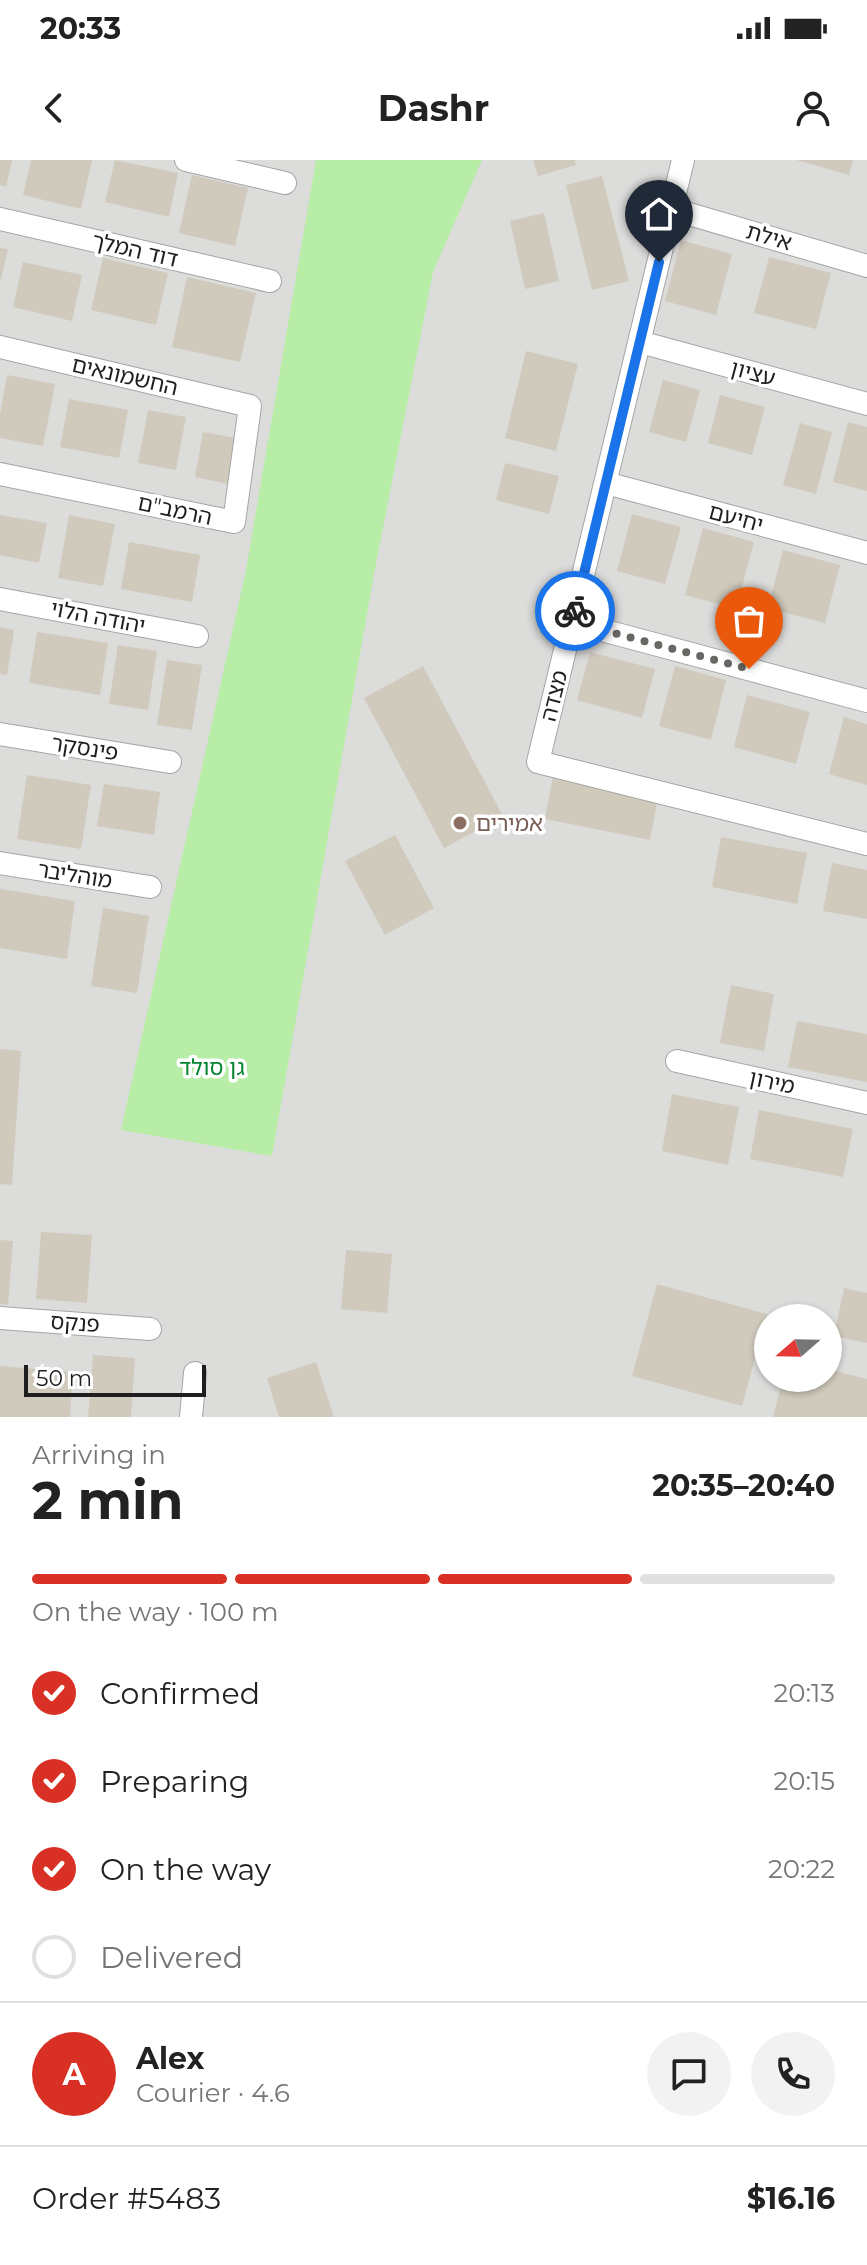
<!DOCTYPE html>
<html lang="en">
<head>
<meta charset="utf-8">
<style>
  body { margin:0; font-family:Montserrat,"Noto Sans Hebrew",sans-serif; background:#f2f2f2; color:#222; height:100vh; display:flex; flex-direction:column; font-size:30px; white-space:nowrap }
  * { box-sizing:border-box; margin:0 }
  p { font-size:26px; color:#767676 }
  .icon { flex:none; width:44px; height:44px; fill:none; stroke:currentColor; stroke-width:2; stroke-linecap:round; stroke-linejoin:round }
  .map { position:relative; height:1257px; overflow:hidden }
  .panel { display:flex; flex-direction:column; background:#fff; flex:1 }
  .panel>* { flex:none }
  .needle { width:52px; rotate:250deg }
  .tools { position:absolute; left:754px; top:1144px; display:grid; gap:16px }
  .tools a { display:grid; place-items:center; width:88px; height:88px; border-radius:50%; background:#fff; box-shadow:0 2px 6px #0004; font-size:40px }
  .scale { position:absolute; left:24px; bottom:20px; width:182px; box-sizing:border-box; padding-left:8px; border:4px solid #1e1e1e; border-top:0; font-size:22px; line-height:28px; white-space:nowrap; color:#1e1e1e; -webkit-text-stroke:6px #fff; paint-order:stroke }
  .pin { position:absolute; display:grid; place-items:center; width:68px; height:68px; color:#fff; margin:-82px -34px; border-radius:50% 50% 50% 0; rotate:-45deg; box-shadow:0 0 8px #0007 }
  .pin .icon { rotate:45deg }
  .courier { position:absolute; display:grid; place-items:center; width:80px; height:80px; margin:-40px; border:6px solid #1a73e8; border-radius:50%; background:#fff; color:#222; box-shadow:0 2px 10px #0007 }
  .overview em { font-style:normal; font-weight:700 }
  .overview div { display:flex; flex-direction:column-reverse }
  .overview { display:flex; align-items:center; justify-content:space-between; height:136px; padding:0 32px }
  h1 { font-size:52px; font-weight:700; line-height:60px }
  .bar { display:grid; grid-template-columns:repeat(4,1fr); gap:12px 8px; align-content:center; height:96px; padding:0 32px }
  .bar i { height:10px; border-radius:6px; background:#e0e0e0 }
  .bar .current { background:#d93025 }
  .bar p { grid-column:span 4 }
  .line { display:flex; align-items:center; gap:20px; padding:0 32px; border-top:2px solid #e0e0e0 }
  .line div { flex:1 }
  .round { display:grid; place-items:center; flex:none; width:84px; height:84px; border-radius:42px; background:#f2f2f2 }
  ol { padding:0 32px; list-style:none }
  li { display:flex; align-items:center; gap:24px; height:88px }
  li p { margin-inline-start:auto }
  li .icon { padding:8px; border-radius:50%; background:#d93025; color:#fff; stroke-width:4 }
  li:last-child { color:#767676 }
  li i { width:44px; height:44px; border:4px solid #e0e0e0; border-radius:50% }
  .status { display:flex; justify-content:space-between; align-items:center; height:56px; padding:0 40px; background:#fff; direction:ltr }
  .status svg { height:22px; fill:currentColor }
  header { display:flex; justify-content:space-between; align-items:center; height:104px; padding:0 32px; background:#fff; font-size:36px; font-weight:700 }
  .map>svg:first-child { display:block }
  .residential { fill:#dcdcdb; fill-rule:evenodd }
  .grass { fill:#b7eda6 }
  .building { fill:#d0cabd }
  .lines { fill:none; stroke-linecap:round; stroke-linejoin:round }
  .street-casing { stroke:#a5a5a5; stroke-width:24 }
  .street { stroke:#fff; stroke-width:22 }
  .done { stroke:#686763; stroke-width:8; stroke-dasharray:0 14.4 }
  .route { stroke:#1a73e8; stroke-width:10 }
  .education-dot { fill:#8d6e63; stroke:#fff; stroke-width:3 }
  .labels { text-anchor:middle; dominant-baseline:central; stroke-width:7; stroke-linejoin:round; paint-order:stroke }
  .street-label { font-size:22px; fill:#1e1e1e; stroke:#fff }
  .education-label { font-size:22px; fill:#785e54; stroke:#fff; text-anchor:start }
  .park-label { font-size:22px; fill:#058431; stroke:#fff }
</style>
</head>
<body>
<div class="status"><b>20:33</b><svg viewBox="0 0 49 12"><path d="M0 12V9h3v3zM5 12V6h3v6zM10 12V3h3v9zM15 12V0h3v12zM26 1h20v11H26zM47 4h2v5h-2z"/></svg></div>
<header><svg class="icon" aria-label="back" viewBox="0 0 24 24"><path d="M15 5l-7 7 7 7"/></svg>Dashr<svg class="icon" aria-label="person" viewBox="0 0 24 24"><circle cx="12" cy="8" r="4"/><path d="M4 21q1-7 8-7t8 7"/></svg></header>
<div class="map">
<svg width="867" height="1257" viewBox="0 0 867 1257">
  <rect width="100%" height="100%" fill="#f0efe4"/>
  <path class="residential" d="M0,0H867V1257H0ZM768,1158H828V1218H768Z"/>
  <polygon class="grass" points="316,0 482,0 433,112 374,414 272,996 121,970 246,410"/>
  <g class="building">
    <polygon points="0,0 12,0 6,27 0,25"/>
    <polygon points="31,0 92,0 81,49 23,35"/>
    <polygon points="115,0 178,13 169,57 105,42"/>
    <polygon points="533,0 575,0 576,5 538,16"/>
    <polygon points="796,0 853,0 849,15"/>
    <polygon points="192,15 248,28 235,86 179,73"/>
    <polygon points="602,16 629,121 592,130 566,25"/>
    <polygon points="544,53 559,121 525,129 510,61"/>
    <polygon points="681,80 732,94 716,155 665,141"/>
    <polygon points="0,88 8,89 1,119 0,119"/>
    <polygon points="769,97 831,113 816,169 754,153"/>
    <polygon points="103,98 168,113 156,165 91,150"/>
    <polygon points="23,102 82,115 72,161 13,147"/>
    <polygon points="187,117 256,133 240,202 172,187"/>
    <polygon points="526,191 578,204 556,291 505,278"/>
    <polygon points="7,215 55,224 43,286 0,278 0,254"/>
    <polygon points="663,220 700,230 686,282 649,272"/>
    <polygon points="720,235 765,247 752,295 708,283"/>
    <polygon points="69,239 128,250 119,298 60,287"/>
    <polygon points="148,250 186,257 176,310 138,303"/>
    <polygon points="848,262 867,267 867,331 833,322"/>
    <polygon points="800,263 832,272 816,334 783,325"/>
    <polygon points="203,272 236,278 228,324 195,317"/>
    <polygon points="505,303 559,316 549,354 496,340"/>
    <polygon points="632,354 681,367 665,424 617,411"/>
    <polygon points="0,355 47,363 39,403 0,395"/>
    <polygon points="69,355 115,364 103,426 58,418"/>
    <polygon points="703,368 754,382 736,449 685,435"/>
    <polygon points="129,382 200,395 192,442 121,429"/>
    <polygon points="783,390 840,405 825,463 768,448"/>
    <polygon points="0,467 14,470 7,515 0,514"/>
    <polygon points="37,472 108,483 100,535 29,523"/>
    <polygon points="118,485 157,491 148,550 109,544"/>
    <polygon points="590,492 655,509 642,558 577,540"/>
    <polygon points="167,500 202,505 192,570 157,565"/>
    <polygon points="423,506 503,656 444,688 364,538"/>
    <polygon points="675,506 726,520 711,580 659,566"/>
    <polygon points="747,535 810,552 796,604 734,587"/>
    <polygon points="844,557 867,564 867,625 829,614"/>
    <polygon points="27,615 91,625 81,689 17,679"/>
    <polygon points="553,616 658,637 650,680 545,659"/>
    <polygon points="104,624 160,632 154,675 97,666"/>
    <polygon points="395,675 434,748 385,775 345,701"/>
    <polygon points="721,677 807,693 797,744 712,727"/>
    <polygon points="832,703 867,710 867,759 823,751"/>
    <polygon points="0,729 75,741 67,799 0,788"/>
    <polygon points="103,748 149,756 137,833 91,826"/>
    <polygon points="731,825 774,834 764,891 720,883"/>
    <polygon points="797,861 867,874 867,922 788,907"/>
    <polygon points="0,889 21,891 12,1025 0,1024"/>
    <polygon points="672,934 739,947 728,1005 662,991"/>
    <polygon points="759,950 853,969 843,1017 750,999"/>
    <polygon points="41,1072 92,1075 87,1143 36,1139"/>
    <polygon points="0,1080 13,1081 8,1145 0,1144"/>
    <polygon points="346,1090 392,1094 387,1153 341,1149"/>
    <polygon points="657,1124 767,1154 742,1246 632,1216"/>
    <polygon points="844,1128 867,1133 867,1183 834,1176"/>
    <polygon points="93,1195 135,1198 131,1257 88,1257"/>
    <polygon points="316,1202 334,1257 279,1257 267,1218"/>
    <polygon points="0,1206 73,1212 70,1257 0,1257"/>
    <polygon points="828,1209 867,1219 867,1257 773,1257 783,1218 828,1218"/>
  </g>
  <g class="lines">
    <defs>
      <g id="street">
        <polyline points="186,0 285,23"/>
        <polyline points="683,0 538,602 867,684"/>
        <polyline points="672,49 867,106"/>
        <polyline points="0,59 270,121"/>
        <polyline points="640,182 867,244"/>
        <polyline points="0,187 250,246 234,362 0,314"/>
        <polyline points="606,323 867,393"/>
        <polyline points="0,439 197,476"/>
        <polyline points="572,462 867,541"/>
        <polyline points="0,574 170,602"/>
        <polyline points="0,703 150,727"/>
        <polyline points="677,901 867,943"/>
        <polyline points="0,1158 150,1169"/>
        <polyline points="191,1257 195,1213"/>
      </g>
    </defs>
    <use href="#street" class="street-casing"/>
    <use href="#street" class="street"/>
  </g>
  <g class="lines">
    <polyline class="done" points="575,451 572,462 749,509"/>
    <polyline class="route" points="575,451 659,102"/>
  </g>
  <circle class="education-dot" cx="460" cy="663" r="8"/>
  <g class="labels">
    <g class="street-label">
      <text transform="translate(769 77) rotate(16)">אילת</text>
      <text transform="translate(135 90) rotate(13)">דוד המלך</text>
      <text transform="translate(753 213) rotate(15)">עציון</text>
      <text transform="translate(125 216) rotate(13)">החשמונאים</text>
      <text transform="translate(175 350) rotate(12)">הרמב"ם</text>
      <text transform="translate(736 358) rotate(15)">יחיעם</text>
      <text transform="translate(98 457) rotate(11)">יהודה הלוי</text>
      <text transform="translate(554 536) rotate(-76)">מצדה</text>
      <text transform="translate(85 588) rotate(9)">פינסקר</text>
      <text transform="translate(75 715) rotate(9)">מוהליבר</text>
      <text transform="translate(772 922) rotate(12)">מירון</text>
      <text transform="translate(75 1163) rotate(4)">פנקס</text>
    </g>
    <g class="education-label">
      <text x="476" y="663">אמירים</text>
    </g>
    <g class="park-label">
      <text x="212" y="907">גן סולד</text>
    </g>
  </g>
</svg>
<div class="tools">
<a><svg class="needle" viewBox="-14 -14 28 28"><path d="M0-13l5 13h-10z" fill="#e53935"/><path d="M0 13l5-13h-10z" fill="#767676"/></svg></a>
</div>
<div class="scale">50 m</div>
<div class="pin" style="left:749px;top:509px;background:#ea580c"><svg class="icon" aria-label="bag" viewBox="0 0 24 24"><path d="M5 8h14l-1 12H6zM9 8a3 3 0 0 1 6 0"/></svg></div>
<div class="pin" style="left:659px;top:102px;background:#1f2937"><svg class="icon" aria-label="home" viewBox="0 0 24 24"><path d="M3 11l9-7 9 7M6 9v11h12V9"/></svg></div>
<div class="courier" style="left:575px;top:451px"><svg class="icon" aria-label="bike" viewBox="0 0 24 24"><circle cx="6" cy="16" r="4"/><circle cx="18" cy="16" r="4"/><path d="M6 16l4-8h5l3 8M10 8l3 8H6M13 5h3"/></svg></div>
</div>
<section class="panel">
<div class="overview"><div><h1>2 min</h1><p>Arriving in</p></div><em>20:35–20:40</em></div>
<div class="bar"><i class="current"></i><i class="current"></i><i class="current"></i><i></i><p>On the way · 100 m</p></div>
<ol>
<li><svg class="icon" aria-label="check" viewBox="0 0 24 24"><path d="M5 12l5 5 9-10"/></svg>Confirmed<p>20:13</p></li>
<li><svg class="icon" aria-label="check" viewBox="0 0 24 24"><path d="M5 12l5 5 9-10"/></svg>Preparing<p>20:15</p></li>
<li><svg class="icon" aria-label="check" viewBox="0 0 24 24"><path d="M5 12l5 5 9-10"/></svg>On the way<p>20:22</p></li>
<li><i></i>Delivered</li>
</ol>
<div class="line" style="height:144px"><b class="round" style="background:#d93025;color:#fff">A</b><div><b>Alex</b><p>Courier · 4.6</p></div><a class="round"><svg class="icon" aria-label="chat" viewBox="0 0 24 24"><path d="M4 5h16v11H9l-5 4z"/></svg></a><a class="round"><svg class="icon" aria-label="phone" viewBox="0 0 24 24"><path d="M5 4h4l2 5-3 2q2 4 5 5l2-3 5 2v4C11 20 4 13 5 4z"/></svg></a></div>
<div class="line" style="height:104px"><div>Order #5483</div><b>$16.16</b></div>
</section>
</body>
</html>
